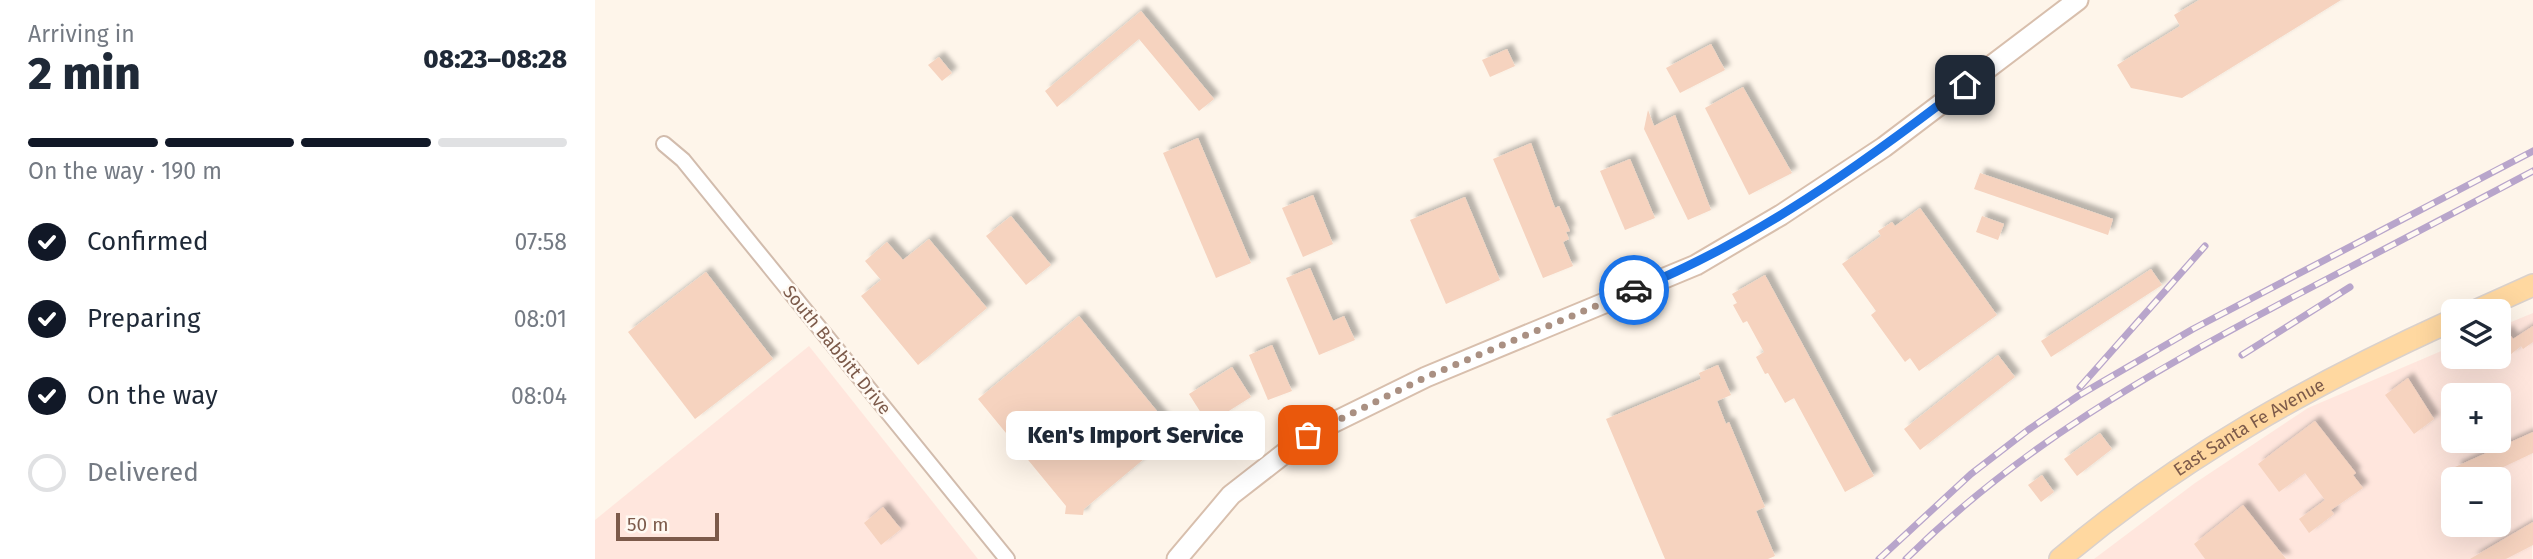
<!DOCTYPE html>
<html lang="en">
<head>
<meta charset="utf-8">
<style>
  body { margin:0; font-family:"Fira Sans",sans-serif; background:#f2f2f3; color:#1f2937; height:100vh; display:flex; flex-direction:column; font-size:26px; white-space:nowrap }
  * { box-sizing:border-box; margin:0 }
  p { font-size:23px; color:#747a83 }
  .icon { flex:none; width:38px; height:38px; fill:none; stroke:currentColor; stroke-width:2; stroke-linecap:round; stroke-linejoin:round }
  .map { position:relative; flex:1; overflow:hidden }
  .sheet { display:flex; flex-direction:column; background:#fff; width:595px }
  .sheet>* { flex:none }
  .tools { position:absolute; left:1846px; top:299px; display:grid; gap:14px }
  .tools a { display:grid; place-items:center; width:70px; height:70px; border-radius:10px; background:#fff; box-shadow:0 7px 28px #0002; font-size:35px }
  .scale { position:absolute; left:21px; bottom:18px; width:103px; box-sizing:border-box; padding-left:7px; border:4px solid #7c5a4a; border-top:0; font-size:19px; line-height:24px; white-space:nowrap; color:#7c5a4a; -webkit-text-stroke:5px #fff9f2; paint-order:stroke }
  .pin { position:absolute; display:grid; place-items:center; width:60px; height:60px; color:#fff; margin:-30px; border-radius:14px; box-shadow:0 4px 10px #0006 }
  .courier { position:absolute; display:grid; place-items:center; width:70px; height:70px; margin:-35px; border:5px solid #1a73e8; border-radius:50%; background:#fff; color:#222; box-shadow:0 2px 9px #0007 }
  .bubble { position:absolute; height:49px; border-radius:10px; background:#fff; box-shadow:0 7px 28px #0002; font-size:23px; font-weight:800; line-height:49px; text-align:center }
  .overview em { font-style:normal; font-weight:800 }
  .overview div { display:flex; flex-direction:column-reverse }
  .overview { display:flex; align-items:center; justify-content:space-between; height:119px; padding:0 28px }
  h1 { font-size:46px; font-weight:800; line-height:52px }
  .bar { display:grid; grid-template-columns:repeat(4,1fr); gap:10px 7px; align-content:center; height:84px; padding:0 28px }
  .bar i { height:9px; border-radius:5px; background:#e0e1e3 }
  .bar .current { background:#111827 }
  .bar p { grid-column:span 4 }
  ol { padding:0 28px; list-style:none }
  li { display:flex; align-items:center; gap:21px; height:77px }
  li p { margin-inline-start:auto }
  li .icon { padding:7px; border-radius:50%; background:#111827; color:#fff; stroke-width:4 }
  li:last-child { color:#747a83 }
  li i { width:38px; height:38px; border:4px solid #e0e1e3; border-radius:50% }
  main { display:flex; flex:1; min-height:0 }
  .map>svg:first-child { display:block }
  .commercial { fill:#ffe6dd; fill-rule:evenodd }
  .building { fill:#f6d3bf; filter:url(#shadow) }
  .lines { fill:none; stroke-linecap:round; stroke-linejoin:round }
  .minor-casing { stroke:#d2bcad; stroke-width:18 }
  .secondary-casing { stroke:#d8bfad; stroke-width:23 }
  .primary-casing { stroke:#dad1cc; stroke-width:24 }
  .minor { stroke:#fff; stroke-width:14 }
  .secondary { stroke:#fff; stroke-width:19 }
  .primary { stroke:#ffd8a0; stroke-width:21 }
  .rail-casing { stroke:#b8a5cb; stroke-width:7 }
  .rail { stroke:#fff9f2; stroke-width:4.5; stroke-dasharray:13; stroke-linecap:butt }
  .done { stroke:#aa9082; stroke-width:7; stroke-dasharray:0 12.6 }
  .route { stroke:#1a73e8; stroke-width:9 }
  .labels { text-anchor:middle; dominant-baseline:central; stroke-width:5; stroke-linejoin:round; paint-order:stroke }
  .street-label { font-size:18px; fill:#7c5a4a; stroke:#fff9f2 }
</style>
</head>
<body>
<main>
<section class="sheet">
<div class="overview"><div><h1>2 min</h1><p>Arriving in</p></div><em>08:23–08:28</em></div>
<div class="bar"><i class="current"></i><i class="current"></i><i class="current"></i><i></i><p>On the way · 190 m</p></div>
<ol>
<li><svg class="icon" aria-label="check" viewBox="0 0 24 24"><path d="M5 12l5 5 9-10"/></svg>Confirmed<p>07:58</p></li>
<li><svg class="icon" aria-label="check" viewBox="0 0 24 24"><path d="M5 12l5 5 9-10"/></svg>Preparing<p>08:01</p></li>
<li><svg class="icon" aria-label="check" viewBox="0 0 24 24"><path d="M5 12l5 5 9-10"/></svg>On the way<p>08:04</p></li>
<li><i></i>Delivered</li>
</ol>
</section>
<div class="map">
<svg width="1938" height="559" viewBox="0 0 1938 559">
  <defs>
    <filter id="shadow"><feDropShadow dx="5.5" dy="-5.5" stdDeviation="2" flood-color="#0004"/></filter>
  </defs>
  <rect width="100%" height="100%" fill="#fef5ea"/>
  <g class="commercial">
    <path d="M1938,313L1937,559H1499L1600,483L1713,408L1858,346V357H1904V327ZM1858,396H1904V441H1858ZM1858,480H1904V525H1858Z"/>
    <polygon points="214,346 383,559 0,559 0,520"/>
  </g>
  <g class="building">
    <polygon points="1604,0 1746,0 1587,98 1536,88 1522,65 1585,26 1579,15"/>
    <polygon points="546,11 619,99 604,111 544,39 462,107 450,91"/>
    <polygon points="1116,44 1130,70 1085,93 1071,68"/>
    <polygon points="912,49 920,66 895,77 887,60"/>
    <polygon points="344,57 357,73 347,81 333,65"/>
    <polygon points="1148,87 1197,173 1154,195 1110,108"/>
    <polygon points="1053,110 1059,126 1080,115 1116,210 1093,220 1049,129"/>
    <polygon points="603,138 656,263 621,278 568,153"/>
    <polygon points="936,143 960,208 964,206 975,231 971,232 974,239 968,242 978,266 948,278 898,159"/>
    <polygon points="1035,159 1060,218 1030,230 1005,171"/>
    <polygon points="1385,173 1518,219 1513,235 1379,189"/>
    <polygon points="718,195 738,244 708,257 687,208"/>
    <polygon points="870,197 905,280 851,304 815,220"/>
    <polygon points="1325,208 1402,315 1324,371 1315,358 1310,362 1276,315 1281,311 1247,264 1286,236 1283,231 1297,222 1300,226"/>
    <polygon points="416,216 456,265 431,285 391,236"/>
    <polygon points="1387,216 1409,224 1403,240 1381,232"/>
    <polygon points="334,239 392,308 323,365 266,296 286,280 270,261 292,242 308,260"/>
    <polygon points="715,268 738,321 749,316 760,340 724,355 691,278"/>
    <polygon points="1556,269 1567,285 1456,357 1446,341"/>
    <polygon points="111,272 178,359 100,419 33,332"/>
    <polygon points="1170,275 1279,476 1250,492 1199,398 1190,403 1173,373 1170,374 1161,357 1169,352 1152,321 1148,323 1138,305 1142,303 1137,294"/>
    <polygon points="484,316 580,433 489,509 488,515 470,514 471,506 383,399"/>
    <polygon points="1938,326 1938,342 1928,349 1926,346 1915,355 1904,340 1912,330 1918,339"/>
    <polygon points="677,345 697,391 673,400 654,355"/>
    <polygon points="1403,355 1420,377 1325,450 1309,429"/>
    <polygon points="1123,365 1136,395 1122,401 1131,424 1134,422 1170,507 1161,511 1180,556 1173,559 1070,559 1011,419 1106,379 1104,373"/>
    <polygon points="637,367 656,397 613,424 594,394"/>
    <polygon points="1813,378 1839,419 1819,434 1790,395"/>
    <polygon points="1720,421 1761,473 1758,475 1768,488 1736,510 1739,514 1714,533 1704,519 1730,500 1710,473 1684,492 1663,464"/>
    <polygon points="1938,432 1938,453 1881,480 1866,480 1860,467"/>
    <polygon points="1505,433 1517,449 1482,476 1469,459"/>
    <polygon points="1447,475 1459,492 1446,502 1433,485"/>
    <polygon points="1648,505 1691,559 1610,559 1599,544"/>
    <polygon points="288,507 306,529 286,545 269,523"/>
    <polygon points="1938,522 1938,545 1911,559 1875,559"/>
  </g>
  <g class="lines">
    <defs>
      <polyline id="minor" points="69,144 88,160 412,559"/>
      <polyline id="secondary" points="582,559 636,495 713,435 831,377 1101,265 1186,215 1289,147 1483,0"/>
      <g id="primary">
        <polyline points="1878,312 1938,285"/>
        <path id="s1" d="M1465,559C1584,458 1717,384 1858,320"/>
      </g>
    </defs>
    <use href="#minor" class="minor-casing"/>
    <use href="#secondary" class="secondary-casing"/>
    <use href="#primary" class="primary-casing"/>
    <use href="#minor" class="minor"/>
    <use href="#secondary" class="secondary"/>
    <use href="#primary" class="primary"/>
    <defs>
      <g id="rail">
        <polyline points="1647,355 1755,287"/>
        <polyline points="1485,387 1610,246"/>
        <polyline points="1284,559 1376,474 1433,430 1483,396 1598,329 1938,151"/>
        <path d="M1311,559C1425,446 1554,373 1694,299C1776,256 1857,214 1938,171"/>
      </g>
    </defs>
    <use href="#rail" class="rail-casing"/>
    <use href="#rail" class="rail"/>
  </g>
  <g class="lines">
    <polyline class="done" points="713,435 831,377 1039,290"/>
    <path class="route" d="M1039,290C1162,240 1266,165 1370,85"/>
  </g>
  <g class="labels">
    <g class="street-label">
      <text transform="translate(242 350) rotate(51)">South Babbitt Drive</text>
      <text stroke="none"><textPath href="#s1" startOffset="231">East Santa Fe Avenue</textPath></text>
    </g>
  </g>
</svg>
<div class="tools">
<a><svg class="icon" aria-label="layers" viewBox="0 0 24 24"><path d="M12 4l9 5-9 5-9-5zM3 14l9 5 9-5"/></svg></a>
<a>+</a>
<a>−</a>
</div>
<div class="scale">50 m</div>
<div class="pin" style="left:713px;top:435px;background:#ea580c"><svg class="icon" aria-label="bag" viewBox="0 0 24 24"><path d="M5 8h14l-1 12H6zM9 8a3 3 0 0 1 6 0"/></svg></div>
<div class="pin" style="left:1370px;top:85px;background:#1f2937"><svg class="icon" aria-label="home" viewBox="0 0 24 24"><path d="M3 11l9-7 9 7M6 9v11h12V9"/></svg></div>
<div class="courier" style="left:1039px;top:290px"><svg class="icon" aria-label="car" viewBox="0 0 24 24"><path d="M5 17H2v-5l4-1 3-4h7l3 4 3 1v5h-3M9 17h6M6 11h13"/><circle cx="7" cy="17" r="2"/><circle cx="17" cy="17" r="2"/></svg></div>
<div class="bubble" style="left:411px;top:411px;width:259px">Ken's Import Service</div>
</div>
</main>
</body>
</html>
